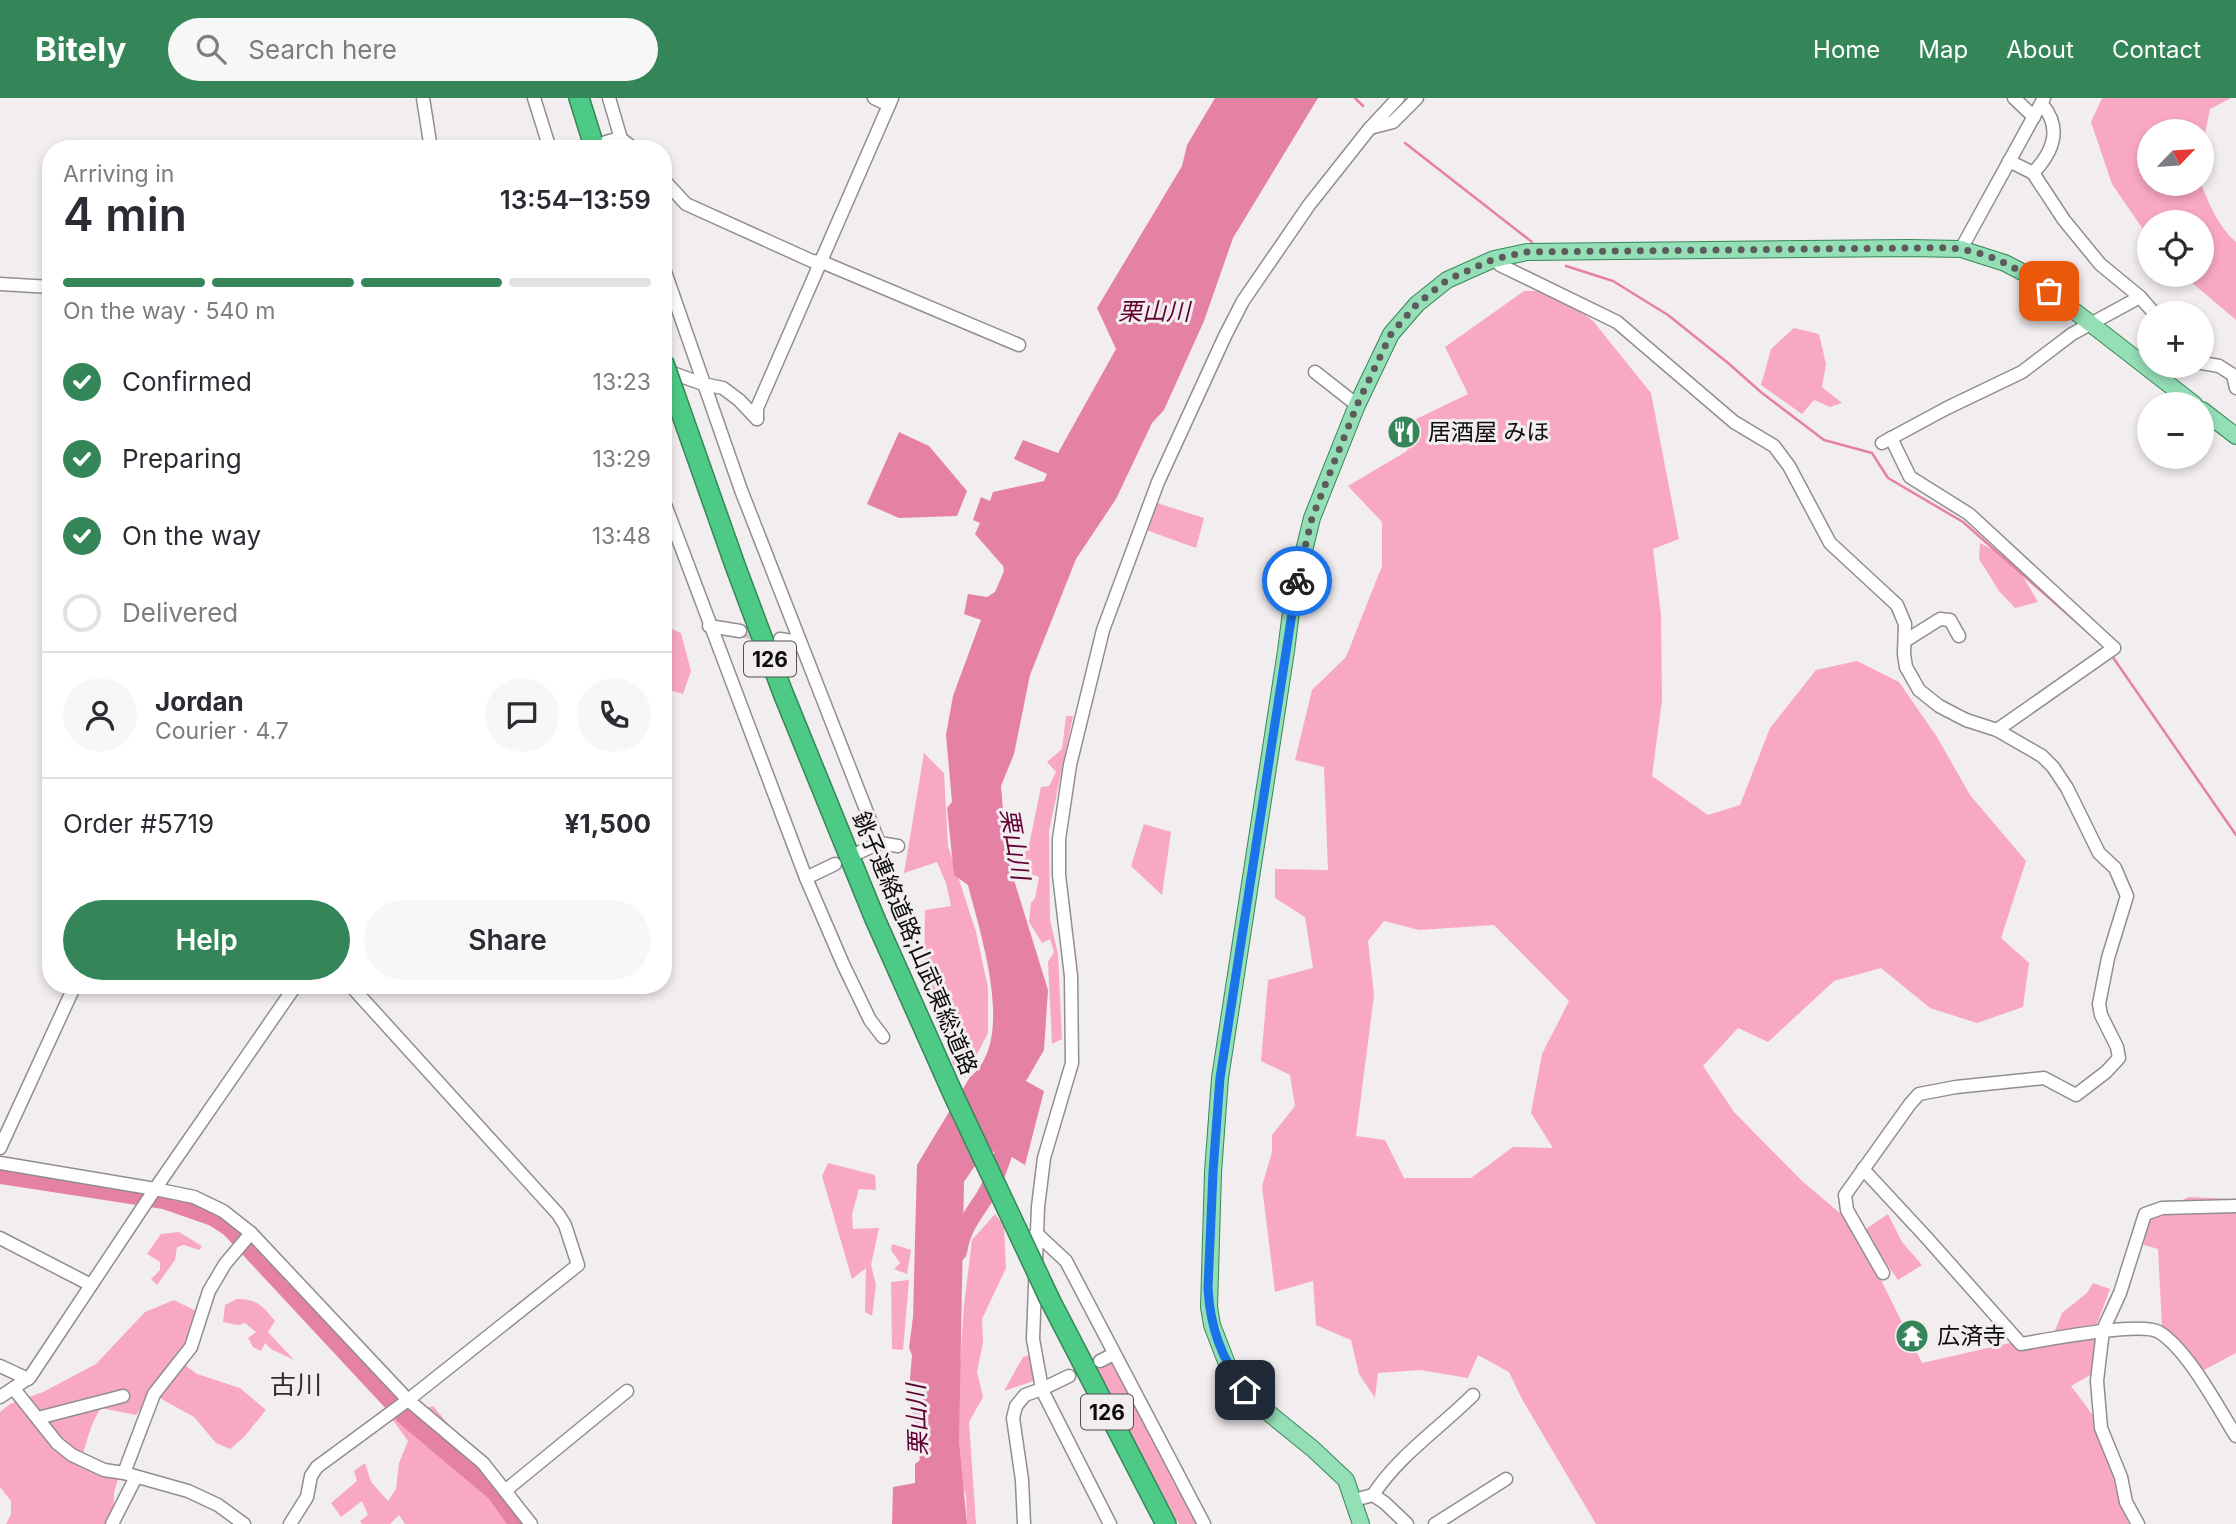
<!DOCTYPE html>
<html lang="en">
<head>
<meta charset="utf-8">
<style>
  body { margin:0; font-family:Inter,"Noto Sans JP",sans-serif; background:#f7f7f7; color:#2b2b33; height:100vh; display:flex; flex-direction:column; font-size:26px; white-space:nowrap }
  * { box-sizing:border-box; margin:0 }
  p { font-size:23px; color:#7c7c81 }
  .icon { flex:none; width:38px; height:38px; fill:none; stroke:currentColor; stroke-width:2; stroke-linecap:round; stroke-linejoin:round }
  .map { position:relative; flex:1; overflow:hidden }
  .side { position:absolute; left:42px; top:42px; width:630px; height:854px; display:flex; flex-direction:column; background:#fff; border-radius:28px; box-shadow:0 4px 10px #0003 }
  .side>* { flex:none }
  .needle { width:46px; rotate:65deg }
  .controls { position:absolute; left:2137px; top:21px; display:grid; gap:14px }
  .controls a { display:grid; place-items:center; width:77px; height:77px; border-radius:50%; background:#fff; box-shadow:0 4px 10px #0003; font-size:35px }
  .pin { position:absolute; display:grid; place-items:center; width:60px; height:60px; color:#fff; margin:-30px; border-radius:14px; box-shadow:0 4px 10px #0006 }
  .courier { position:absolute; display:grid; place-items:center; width:70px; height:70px; margin:-35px; border:5px solid #1a73e8; border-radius:50%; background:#fff; color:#222; box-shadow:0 2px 9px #0007 }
  .head em { font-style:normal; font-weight:600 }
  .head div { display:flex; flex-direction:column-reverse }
  .head { display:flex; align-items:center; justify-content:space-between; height:119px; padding:0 21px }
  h1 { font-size:46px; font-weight:600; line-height:52px }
  .bar { display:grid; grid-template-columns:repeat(4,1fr); gap:10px 7px; align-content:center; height:84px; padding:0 21px }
  .bar i { height:9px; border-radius:5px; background:#e1e1e2 }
  .bar .selected { background:#348658 }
  .bar p { grid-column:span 4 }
  .line { display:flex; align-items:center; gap:18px; padding:0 21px; border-top:2px solid #e1e1e2 }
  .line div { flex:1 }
  .round { display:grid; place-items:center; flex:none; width:74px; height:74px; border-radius:37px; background:#f7f7f7 }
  ol { padding:0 21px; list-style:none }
  li { display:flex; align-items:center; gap:21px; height:77px }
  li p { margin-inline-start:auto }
  li .icon { padding:7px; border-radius:50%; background:#348658; color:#fff; stroke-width:4 }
  li:last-child { color:#7c7c81 }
  li i { width:38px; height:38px; border:4px solid #e1e1e2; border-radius:50% }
  .cta { display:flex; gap:14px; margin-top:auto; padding:14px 21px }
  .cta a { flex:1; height:80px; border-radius:42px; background:#348658; color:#fff; font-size:28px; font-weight:600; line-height:80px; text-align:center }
  .cta a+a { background:#f7f7f7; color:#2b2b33 }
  header { display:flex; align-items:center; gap:42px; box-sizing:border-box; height:98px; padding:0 35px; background:#348658; color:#fff }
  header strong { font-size:33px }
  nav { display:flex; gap:38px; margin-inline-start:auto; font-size:24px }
  .search { width:490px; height:63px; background:#f7f7f7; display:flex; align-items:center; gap:18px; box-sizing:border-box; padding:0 24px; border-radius:38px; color:#7c7c81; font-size:26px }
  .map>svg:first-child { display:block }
  .green { fill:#f9a8c4; fill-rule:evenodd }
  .water { fill:#e681a6 }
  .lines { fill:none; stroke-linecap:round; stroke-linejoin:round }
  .stream { stroke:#e681a6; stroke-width:2.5 }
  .river { stroke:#e681a6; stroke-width:18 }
  .minor-tunnel { stroke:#d0cbcd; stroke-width:12; stroke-dasharray:12 6; stroke-linecap:butt }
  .minor-casing { stroke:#928e8f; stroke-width:15 }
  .major-casing { stroke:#36875a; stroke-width:18 }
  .highway-casing { stroke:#36875a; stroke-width:22 }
  .minor { stroke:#fff; stroke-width:12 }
  .major { stroke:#94dfb6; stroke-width:16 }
  .highway { stroke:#4dca85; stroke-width:19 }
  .highway-bridge-casing { stroke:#36875a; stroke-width:22; stroke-linecap:butt }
  .highway-bridge { stroke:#4dca85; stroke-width:19 }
  .done { stroke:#5c5a5b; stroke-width:7; stroke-dasharray:0 12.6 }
  .route { stroke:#1a73e8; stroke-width:9 }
  .labels { text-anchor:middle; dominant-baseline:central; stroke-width:6; stroke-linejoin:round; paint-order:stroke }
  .shield { fill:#f2edef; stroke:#514f4f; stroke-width:2 }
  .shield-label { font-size:21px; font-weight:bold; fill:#0c0b0b }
  .poi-label { font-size:23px; fill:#0c0b0b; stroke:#f2edef; text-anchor:start }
  .street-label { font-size:23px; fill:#0c0b0b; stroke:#f2edef }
  .water-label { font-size:24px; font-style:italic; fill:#600233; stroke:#f2edef }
  .quarter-label { font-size:26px; fill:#302d2e; stroke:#f2edef }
</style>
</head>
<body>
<header>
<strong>Bitely</strong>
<div class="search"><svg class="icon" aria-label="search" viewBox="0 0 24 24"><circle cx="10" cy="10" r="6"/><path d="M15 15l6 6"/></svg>Search here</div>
<nav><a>Home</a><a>Map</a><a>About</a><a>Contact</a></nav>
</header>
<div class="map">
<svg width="2236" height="1426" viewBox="0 0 2236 1426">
  <rect width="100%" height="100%" fill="#f2edef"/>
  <g class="green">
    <path d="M2102,0H2231L2210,11L2202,50V33H2149V86H2201C2209,106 2219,130 2236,144V222L2183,177H2202V124H2149V140L2112,86L2091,24Z"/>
    <path d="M1524,193H1555L1593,223L1651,295L1679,441L1653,451L1661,517L1662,602L1652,678L1708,717L1740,707L1770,630L1816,572L1857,563L1899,584L1937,639L1970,697L2026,763L2001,840L2029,865L2023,909L1977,925L1930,910L1881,870L1834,883L1768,944L1738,930L1703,968L1734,1014L1802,1083L1854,1127L1922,1265L2054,1235L2062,1215L2087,1195L2093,1185L2110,1191L2097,1226L2092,1276L2071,1288L2095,1320L2129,1426H1596L1522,1301L1509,1274L1478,1257L1468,1280L1420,1272L1378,1275L1375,1300L1359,1276L1351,1242L1316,1227L1313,1183L1275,1194L1262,1088L1272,1054V1037L1295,1008L1290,977L1261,963L1268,882L1313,870L1305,819L1275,800V771L1328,772L1324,669L1295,662L1312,592L1346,559L1382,468V424L1348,388L1407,353L1412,323L1468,296L1445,249ZM1384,823L1419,832L1494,827L1569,903L1542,956L1531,1015L1553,1050L1513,1049L1471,1080H1404L1385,1042L1356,1038L1374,897L1368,843Z"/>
    <polygon points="1794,230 1819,236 1826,266 1822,289 1842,305 1830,309 1814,302 1802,316 1761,287 1771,251"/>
    <polygon points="1154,404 1204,420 1196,450 1146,432"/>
    <polygon points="1980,445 2014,463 2038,504 2015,510 1999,493 1979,461"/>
    <polygon points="663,527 681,535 691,573 683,596 663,590"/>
    <polygon points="1066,618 1073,618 1049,733 1050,822 1058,856 1062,941 1052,946 1048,864 1054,854 1050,841 1042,845 1029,824 1031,805 1035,800 1039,779 1017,770 1029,747 1041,689 1049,688 1056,674 1047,664 1062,651"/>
    <polygon points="924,655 944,675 948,748 976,834 988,890 988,935 965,980 954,971 946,937 953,915 924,882 925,812 951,808 946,785 937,764 904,775"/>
    <polygon points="1144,726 1171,734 1162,797 1131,768"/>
    <polygon points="828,1065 875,1077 876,1092 859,1091 852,1116 853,1131 879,1130 871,1167 876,1187 872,1218 865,1214 866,1170 852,1181 822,1078"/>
    <polygon points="2189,1099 2236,1101 2236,1255 2204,1272 2162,1229 2158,1151 2144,1147 2137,1124"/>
    <polygon points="995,1116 1004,1128 1006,1170 982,1221 983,1244 977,1274 983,1299 969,1324 976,1426 967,1426 966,1398 957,1371 956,1324 964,1207 972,1142"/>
    <polygon points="1888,1116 1902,1144 1922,1167 1898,1182 1863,1133"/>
    <polygon points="179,1134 202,1148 199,1152 184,1147 177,1149 175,1162 157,1187 151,1181 160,1172 160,1164 147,1156 161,1136"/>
    <polygon points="892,1146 911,1152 907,1176 894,1171 900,1165 891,1152"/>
    <polygon points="909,1182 903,1252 892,1251 891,1184"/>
    <path d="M237,1201C257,1201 263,1208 275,1223L268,1234L294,1262L271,1251L265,1245L261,1253L253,1249L248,1240L256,1234L245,1225L238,1227L223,1224L225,1207Z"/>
    <path d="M174,1202L204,1217L185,1267L197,1276L240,1290L266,1312L244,1339L230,1351L216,1345L194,1319L156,1298H150L136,1317L101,1310C89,1327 87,1347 79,1366L119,1377L114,1395L113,1417L109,1426H6L11,1416V1403L0,1389V1314L10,1306L43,1294L96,1266L145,1214Z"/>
    <polygon points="1031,1257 1039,1281 1004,1293 1023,1259"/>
    <polygon points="1106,1264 1116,1267 1200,1426 1179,1426 1095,1270"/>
    <polygon points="433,1308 503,1391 522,1426 405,1426 399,1417 390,1426 362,1426 360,1423 368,1417 362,1403 341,1419 331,1405 357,1383 354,1373 365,1365 371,1384 388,1403 396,1391 399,1365 408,1343 392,1321"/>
  </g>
  <g class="water">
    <path d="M1215,0H1318L1233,140L1204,223L1164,312L1152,325L1116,401L1076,461L1030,577L1014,656L1001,688L1007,759L1048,892L1044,952L1026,983L1044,993L1025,1067L1001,1052L983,1056L964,1084L959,1344L967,1426H892L893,1389L915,1385V1366L920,1362L909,1293L912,1257L909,1250L913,1219L917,1067L970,979C1017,942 980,836 968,787L954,777L947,710L952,704L946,637L953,598L981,522L964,516L968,496L987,499L995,494L1004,473L1003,468L975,436L980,425L973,422L981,399L990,403L993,394L1044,383L1047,376L1014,361L1023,342L1058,355L1116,251L1097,210L1182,68L1187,47Z"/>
    <polygon points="899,334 929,348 967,393 957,418 899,420 867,406"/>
  </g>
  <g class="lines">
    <g class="stream">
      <polyline points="1355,0 1363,8"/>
      <polyline points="1405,45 1532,144"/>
      <polyline points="1566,168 1613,183 1668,217 1728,265 1762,295 1824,342 1872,355 1888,380 1963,424 2090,536"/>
      <polyline points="2112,558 2236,737"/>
    </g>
    <g class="river">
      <polyline points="0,1077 164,1102 213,1119 230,1130 407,1320 495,1394 518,1426"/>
      <path d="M958,1154C962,1130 971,1120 984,1100C997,1079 1004,1056 1010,1033"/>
    </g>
    <polyline class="minor-tunnel" points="740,533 780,541"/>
    <defs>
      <g id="minor">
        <polyline points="423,0 431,51"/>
        <polyline points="534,0 550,51"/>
        <polyline points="609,0 624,51"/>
        <polyline points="874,0 889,7"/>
        <polyline points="2014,0 2034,19"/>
        <polyline points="1370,30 1393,24 1417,0"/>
        <polyline points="606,44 620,40 634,51"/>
        <path d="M2009,63L2033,75C2054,53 2062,30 2042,6"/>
        <polyline points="2033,75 2064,122 2100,166 2140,199 2154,215"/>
        <polyline points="663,81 686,106 812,163 822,164 1019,247"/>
        <polyline points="1961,151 2044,0"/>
        <polyline points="1494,161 1500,167 1617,224 1734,324 1774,348 1789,368 1830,445 1897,507 1905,526 1904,556 1906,569 1919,592 1939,608 1966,622 1997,632 2042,658 2053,669 2067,690 2099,755 2115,770 2127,798 2108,860 2099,906 2101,917 2117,949 2119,960 2106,974 2076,997 2044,980 1956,989 1919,996 1910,1006 1845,1097 1847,1112 1883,1175"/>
        <polyline points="663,168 741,392 879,745"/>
        <polyline points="0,186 51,189"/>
        <polyline points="2202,265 2219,268 2233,277 2236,290"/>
        <polyline points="664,272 703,286 723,290 739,302 757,321"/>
        <polyline points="1315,274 1357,307"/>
        <polyline points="757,321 757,310 892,0"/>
        <polyline points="1891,340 1910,379 1969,416 2114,550"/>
        <polyline points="1882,345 1947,310 2022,274 2072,236 2140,199"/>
        <polyline points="663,401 806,780 843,866 870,922 883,939"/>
        <polyline points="709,528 740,533"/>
        <polyline points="780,541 799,544"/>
        <polyline points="1905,543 1940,521 1950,522 1959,538"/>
        <polyline points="1997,632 2114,550"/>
        <polyline points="860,754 879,745 898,748"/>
        <polyline points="806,780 835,766"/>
        <polyline points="0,1050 75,887"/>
        <polyline points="0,1065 155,1091 194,1099 223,1113 251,1135 408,1302 483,1365 531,1426"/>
        <path d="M1863,1071L1926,1139L2021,1246C2046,1242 2140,1223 2159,1234C2188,1252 2217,1308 2236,1338"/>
        <polyline points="1036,1135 1066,1163 1204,1426"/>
        <polyline points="0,1140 91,1187"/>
        <polyline points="1100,1263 1114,1256"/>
        <polyline points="0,1268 28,1281"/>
        <polyline points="1069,1278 1042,1291 1044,1296 1110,1426"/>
        <polyline points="14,1291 57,1345 72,1357 104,1372 124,1375 188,1393 218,1407 244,1426"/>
        <polyline points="0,1299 30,1279 155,1091 296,887"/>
        <polyline points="38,1320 123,1298"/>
        <polyline points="124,1375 154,1296 191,1249 209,1193 225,1166 251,1135"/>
        <polyline points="506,1392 627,1293"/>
        <path d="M1373,1397C1399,1357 1440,1330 1473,1297"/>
        <polyline points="1354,1402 1373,1397 1385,1405 1407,1426"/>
        <polyline points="112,1426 136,1379"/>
        <polyline points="290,1426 307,1399 311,1378 317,1369 408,1302 578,1167 565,1127 558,1116 350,887"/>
        <polyline points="1024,1426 1022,1382 1013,1320 1016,1308 1025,1297 1042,1291 1033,1241 1038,1109 1044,1060 1072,965 1071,878 1059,777 1059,741 1070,667 1103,532 1158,384 1225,238 1243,203 1309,107 1370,30 1398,0"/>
        <polyline points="1435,1426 1506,1381"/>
        <polyline points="2138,1426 2126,1404 2121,1379 2101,1330 2097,1283 2103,1232 2120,1195 2145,1116 2162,1110 2236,1108"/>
      </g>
      <g id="major">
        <polyline points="2202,312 2236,338"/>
        <polyline points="1361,1426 1346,1382 1313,1351 1260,1308 1229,1271 1212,1227 1209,1209 1213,1074 1220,980 1286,553 1293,498 1312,420 1357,307 1391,236 1417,206 1447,182 1494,161 1527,154 1909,150 1961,151 2005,165 2028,177 2194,306"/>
      </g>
      <g id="highway">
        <polyline points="579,0 595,51"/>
        <polyline points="675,297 736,470 783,595 875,821"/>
        <polyline points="1050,1202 1166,1426"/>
      </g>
    </defs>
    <use href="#minor" class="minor-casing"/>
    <use href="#major" class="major-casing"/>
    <use href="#highway" class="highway-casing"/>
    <use href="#minor" class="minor"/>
    <use href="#major" class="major"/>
    <use href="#highway" class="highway"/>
    <defs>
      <g id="highway-bridge">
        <polyline points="663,263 675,297"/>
        <polyline points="875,821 954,998 1050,1202"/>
      </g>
    </defs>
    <use href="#highway-bridge" class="highway-bridge-casing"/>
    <use href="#highway-bridge" class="highway-bridge"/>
  </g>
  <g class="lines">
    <path class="done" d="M1297,483L1312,420L1357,307L1391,236L1417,206L1447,182L1494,161L1527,154L1909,150C1925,150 1942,149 1959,151C1992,155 2023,173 2049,193"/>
    <path class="route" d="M1245,1292C1221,1260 1210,1229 1208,1190L1213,1074L1220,980L1297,483"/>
  </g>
  <defs>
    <symbol id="restaurant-disc" viewBox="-11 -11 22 22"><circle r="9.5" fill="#348658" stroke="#f2edef"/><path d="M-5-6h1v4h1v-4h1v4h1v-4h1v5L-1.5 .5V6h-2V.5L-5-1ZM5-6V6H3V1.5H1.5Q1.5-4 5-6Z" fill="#fff"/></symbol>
    <symbol id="temple-disc" viewBox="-11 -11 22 22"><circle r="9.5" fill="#348658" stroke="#f2edef"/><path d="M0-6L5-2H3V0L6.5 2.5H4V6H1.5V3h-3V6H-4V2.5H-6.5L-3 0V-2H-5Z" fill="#fff"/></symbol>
  </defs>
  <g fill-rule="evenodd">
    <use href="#restaurant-disc" x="1385" y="315" width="38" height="38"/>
    <use href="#temple-disc" x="1893" y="1219" width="38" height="38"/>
  </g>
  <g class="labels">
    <g class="shield">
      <rect x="744" y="543.5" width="52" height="35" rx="5"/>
      <rect x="1081" y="1296.5" width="52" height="35" rx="5"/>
    </g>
    <g class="shield-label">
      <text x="770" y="561">126</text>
      <text x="1107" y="1314">126</text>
    </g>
    <g class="poi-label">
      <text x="1428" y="334">居酒屋 みほ</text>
      <text x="1937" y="1238">広済寺</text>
    </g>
    <g class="street-label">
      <text transform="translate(915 845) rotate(67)">銚子連絡道路;山武東総道路</text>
    </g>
    <g class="water-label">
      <text x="1154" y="213">栗山川</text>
      <text transform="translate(1015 746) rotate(80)">栗山川</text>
      <text transform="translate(917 1322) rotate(-92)">栗山川</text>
    </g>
    <g class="quarter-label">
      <text x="296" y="1286">古川</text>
    </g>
  </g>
</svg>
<div class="controls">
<a><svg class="needle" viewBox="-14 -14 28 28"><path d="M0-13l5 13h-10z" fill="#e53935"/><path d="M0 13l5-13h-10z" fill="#7c7c81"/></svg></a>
<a><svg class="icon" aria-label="locate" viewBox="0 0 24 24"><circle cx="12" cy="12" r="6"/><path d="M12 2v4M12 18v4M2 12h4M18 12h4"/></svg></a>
<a>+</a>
<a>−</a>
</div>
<div class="pin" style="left:2049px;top:193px;background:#ea580c"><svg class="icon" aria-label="bag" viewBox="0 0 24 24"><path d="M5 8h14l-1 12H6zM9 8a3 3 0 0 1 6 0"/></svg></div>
<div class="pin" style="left:1245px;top:1292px;background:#1f2937"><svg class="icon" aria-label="home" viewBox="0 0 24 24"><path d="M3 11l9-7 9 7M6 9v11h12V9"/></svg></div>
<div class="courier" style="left:1297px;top:483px"><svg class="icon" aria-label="bike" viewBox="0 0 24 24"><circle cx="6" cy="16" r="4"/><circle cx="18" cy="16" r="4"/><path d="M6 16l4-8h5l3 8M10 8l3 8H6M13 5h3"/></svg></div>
<section class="side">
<div class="head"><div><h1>4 min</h1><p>Arriving in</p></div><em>13:54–13:59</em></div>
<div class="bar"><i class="selected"></i><i class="selected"></i><i class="selected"></i><i></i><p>On the way · 540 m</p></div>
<ol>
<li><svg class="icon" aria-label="check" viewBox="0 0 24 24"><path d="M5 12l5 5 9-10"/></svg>Confirmed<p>13:23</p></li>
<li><svg class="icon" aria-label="check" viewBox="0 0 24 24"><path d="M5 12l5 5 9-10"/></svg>Preparing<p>13:29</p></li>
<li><svg class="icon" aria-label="check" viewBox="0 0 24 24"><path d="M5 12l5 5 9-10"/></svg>On the way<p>13:48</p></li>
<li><i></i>Delivered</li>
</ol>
<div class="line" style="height:126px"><a class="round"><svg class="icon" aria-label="person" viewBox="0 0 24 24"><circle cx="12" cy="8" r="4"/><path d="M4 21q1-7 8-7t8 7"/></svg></a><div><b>Jordan</b><p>Courier · 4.7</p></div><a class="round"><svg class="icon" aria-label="chat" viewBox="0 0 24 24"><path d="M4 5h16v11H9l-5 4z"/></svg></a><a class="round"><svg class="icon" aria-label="phone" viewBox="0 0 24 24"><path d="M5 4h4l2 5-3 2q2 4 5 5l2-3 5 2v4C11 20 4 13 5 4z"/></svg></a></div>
<div class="line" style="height:91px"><div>Order #5719</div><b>¥1,500</b></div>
<div class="cta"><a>Help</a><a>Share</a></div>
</section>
</div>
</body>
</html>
